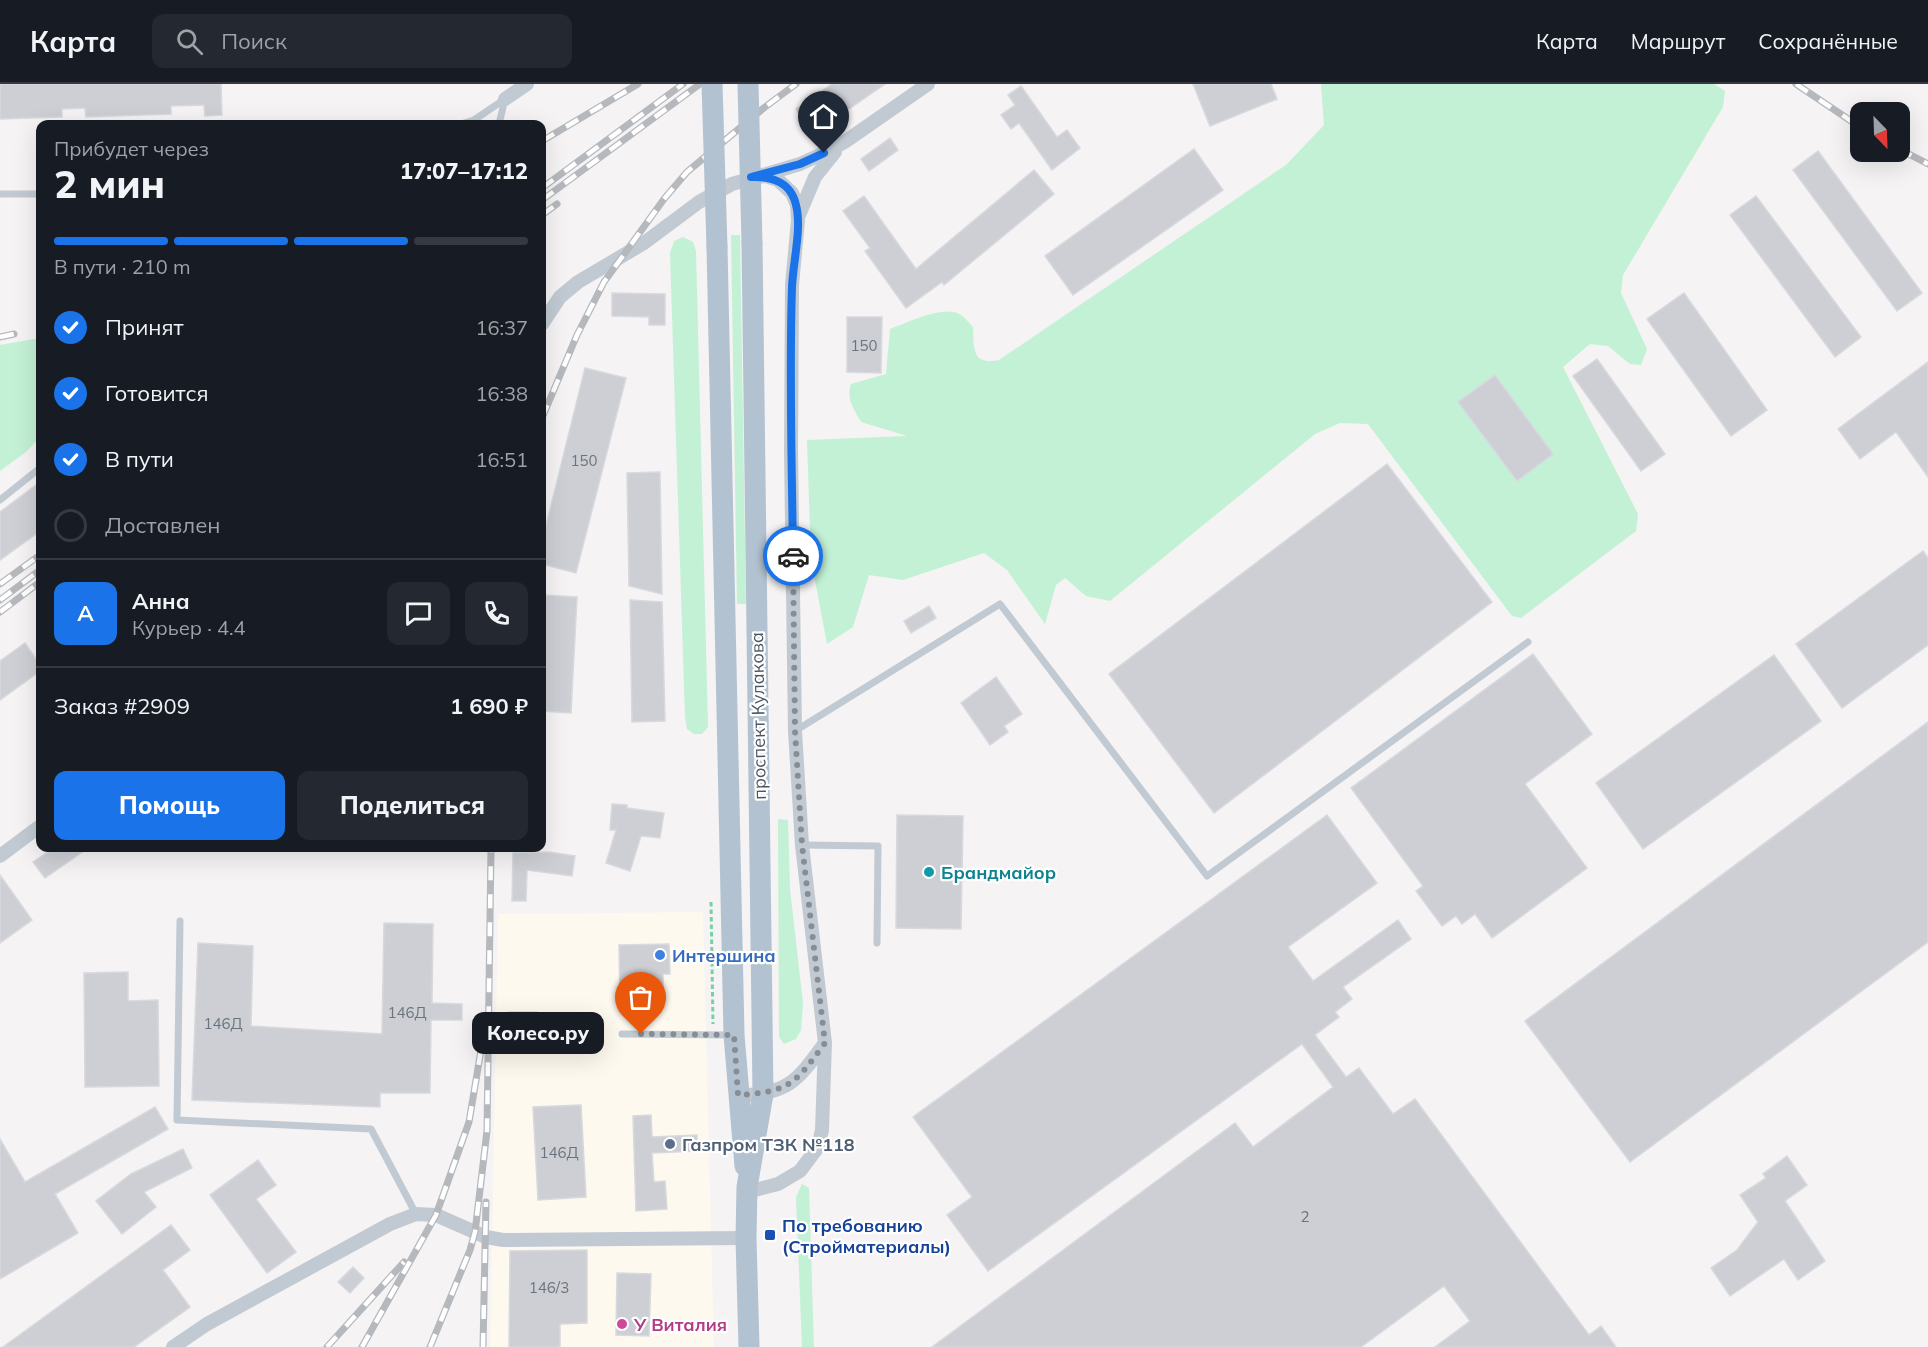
<!DOCTYPE html>
<html lang="ru">
<head>
<meta charset="utf-8">
<style>
  body { margin:0; font-family:Mulish,sans-serif; background:#242831; color:#f1f3f6; height:100vh; display:flex; flex-direction:column; font-size:22px; white-space:nowrap }
  * { box-sizing:border-box; margin:0 }
  p { font-size:20px; color:#9ea1a6 }
  .icon { flex:none; width:33px; height:33px; fill:none; stroke:currentColor; stroke-width:2; stroke-linecap:round; stroke-linejoin:round }
  .map { position:relative; flex:1; overflow:hidden }
  .details { position:absolute; left:36px; top:36px; width:510px; height:732px; display:flex; flex-direction:column; background:#171b24; border-radius:12px; box-shadow:0 6px 24px #0002 }
  .details>* { flex:none }
  .needle { width:39px; rotate:157deg }
  .controls { position:absolute; left:1850px; top:18px; display:grid; gap:12px }
  .controls a { display:grid; place-items:center; width:60px; height:60px; border-radius:12px; background:#171b24; box-shadow:0 6px 24px #0002; font-size:30px }
  .pin { position:absolute; display:grid; place-items:center; width:51px; height:51px; color:#fff; margin:-62px -26px; border-radius:50% 50% 50% 0; rotate:-45deg; box-shadow:0 0 6px #0007 }
  .pin .icon { rotate:45deg }
  .courier { position:absolute; display:grid; place-items:center; width:60px; height:60px; margin:-30px; border:4px solid #1a73e8; border-radius:50%; background:#fff; color:#222; box-shadow:0 2px 8px #0007 }
  .bubble { position:absolute; height:42px; border-radius:12px; background:#171b24; box-shadow:0 6px 24px #0002; font-size:20px; font-weight:800; line-height:42px; text-align:center }
  .summary em { font-style:normal; font-weight:800 }
  .summary div { display:flex; flex-direction:column-reverse }
  .summary { display:flex; align-items:center; justify-content:space-between; height:102px; padding:0 18px }
  h1 { font-size:39px; font-weight:800; line-height:45px }
  .bar { display:grid; grid-template-columns:repeat(4,1fr); gap:9px 6px; align-content:center; height:72px; padding:0 18px }
  .bar i { height:8px; border-radius:4px; background:#363941 }
  .bar .current { background:#1a73e8 }
  .bar p { grid-column:span 4 }
  .line { display:flex; align-items:center; gap:15px; padding:0 18px; border-top:2px solid #363941 }
  .line div { flex:1 }
  .round { display:grid; place-items:center; flex:none; width:63px; height:63px; border-radius:12px; background:#242831 }
  ol { padding:0 18px; list-style:none }
  li { display:flex; align-items:center; gap:18px; height:66px }
  li p { margin-inline-start:auto }
  li .icon { padding:6px; border-radius:50%; background:#1a73e8; color:#fff; stroke-width:4 }
  li:last-child { color:#9ea1a6 }
  li i { width:33px; height:33px; border:3px solid #363941; border-radius:50% }
  .cta { display:flex; gap:12px; margin-top:auto; padding:12px 18px }
  .cta a { flex:1; height:69px; border-radius:12px; background:#1a73e8; color:#fff; font-size:24px; font-weight:800; line-height:69px; text-align:center }
  .cta a+a { background:#242831; color:#f1f3f6 }
  header { display:flex; align-items:center; gap:36px; box-sizing:border-box; height:84px; padding:0 30px; background:#171b24; border-bottom:2px solid #363941 }
  header strong { font-size:28px }
  nav { display:flex; gap:33px; margin-inline-start:auto; font-size:21px }
  .search { width:420px; height:54px; background:#242831; display:flex; align-items:center; gap:15px; box-sizing:border-box; padding:0 21px; border-radius:12px; color:#9ea1a6; font-size:22px }
  .map>svg:first-child { display:block }
  .commercial { fill:#fdf9ef }
  .green { fill:#c3f1d5 }
  .building { fill:#cdcfd5; stroke:#d7d9de; stroke-width:1.5 }
  .lines { fill:none; stroke-linecap:round; stroke-linejoin:round }
  .path { stroke:#7ad0a6; stroke-width:3; stroke-dasharray:4.5 3; stroke-linecap:butt }
  .lane { stroke:#c1cad2; stroke-width:7 }
  .street { stroke:#c1cad2; stroke-width:14 }
  .primary { stroke:#b3c2d1; stroke-width:21 }
  .rail-casing { stroke:#b5b8bd; stroke-width:7 }
  .rail { stroke:#fff; stroke-width:4.5; stroke-dasharray:14; stroke-linecap:butt }
  .primary-bridge { stroke:#b3c2d1; stroke-width:21 }
  .done { stroke:#868d94; stroke-width:6; stroke-dasharray:0 10.8 }
  .route { stroke:#1a73e8; stroke-width:8 }
  .culture-dot { fill:#0f9aa8; stroke:#fff; stroke-width:2 }
  .shop-dot { fill:#3f7fe0; stroke:#fff; stroke-width:2 }
  .service-dot { fill:#5c6f8a; stroke:#fff; stroke-width:2 }
  .transit-dot { fill:#1a4fb4; stroke:#fff; stroke-width:2 }
  .hotel-dot { fill:#d1479c; stroke:#fff; stroke-width:2 }
  .labels { text-anchor:middle; dominant-baseline:central; stroke-width:4.5; stroke-linejoin:round; paint-order:stroke }
  .number-label { font-size:15px; fill:#6b747e }
  .street-label { font-size:18px; fill:#4a5661; stroke:#fff }
  .culture-label { font-size:18px; font-weight:bold; fill:#0d838f; stroke:#fff; text-anchor:start }
  .shop-label { font-size:18px; font-weight:bold; fill:#366cbe; stroke:#fff; text-anchor:start }
  .service-label { font-size:18px; font-weight:bold; fill:#4e5e75; stroke:#fff; text-anchor:start }
  .transit-label { font-size:18px; font-weight:bold; fill:#164399; stroke:#fff; text-anchor:start }
  .hotel-label { font-size:18px; font-weight:bold; fill:#b23c85; stroke:#fff; text-anchor:start }
</style>
</head>
<body>
<header>
<strong>Карта</strong>
<div class="search"><svg class="icon" aria-label="search" viewBox="0 0 24 24"><circle cx="10" cy="10" r="6"/><path d="M15 15l6 6"/></svg>Поиск</div>
<nav><a>Карта</a><a>Маршрут</a><a>Сохранённые</a></nav>
</header>
<div class="map">
<svg width="1928" height="1263" viewBox="0 0 1928 1263">
  <rect width="100%" height="100%" fill="#f5f3f3"/>
  <polygon class="commercial" points="703,828 714,1263 490,1263 498,830"/>
  <g class="green">
    <path d="M1321,0H1714L1725,7L1723,23L1623,191L1621,209L1647,265L1641,281L1630,280L1608,262L1590,260L1563,283L1638,430L1636,447L1521,534L1512,532L1368,340L1340,339L1315,350L1110,517L1086,512L1065,494L1056,501L1045,540L1007,486L984,469L903,496L869,491L853,543L827,560L811,475L807,356L907,352L861,338C854,325 846,315 851,300L886,290L890,245C907,239 943,221 959,230C964,232 969,239 973,243C974,263 971,282 999,276L1286,81L1324,41Z"/>
    <polygon points="731,151 740,151 746,520 737,520"/>
    <polygon points="683,153 693,158 696,167 708,643 702,650 694,650 687,645 685,633 670,169 674,157"/>
    <polygon points="40,254 40,353 26,368 0,387 0,261"/>
    <polygon points="778,735 788,736 790,805 803,919 801,946 796,955 784,960 779,953"/>
    <polygon points="802,1100 809,1104 814,1263 802,1263 796,1113"/>
  </g>
  <g class="building">
    <polygon points="0,0 221,0 222,31 205,32 204,21 171,22 171,30 86,33 85,24 62,25 62,33 0,35"/>
    <polygon points="832,0 885,0 813,50 796,25"/>
    <polygon points="1193,0 1271,0 1277,15 1210,42"/>
    <polygon points="1021,2 1057,53 1067,46 1080,64 1052,86 1019,39 1011,45 1001,31 1015,21 1008,11"/>
    <polygon points="890,54 898,66 869,87 861,75"/>
    <polygon points="1194,65 1223,106 1073,211 1045,172"/>
    <polygon points="1818,67 1922,209 1897,227 1793,86"/>
    <polygon points="1034,86 1054,110 944,201 942,198 906,224 865,167 870,164 843,127 864,112 916,185"/>
    <polygon points="1756,112 1861,253 1835,273 1730,131"/>
    <polygon points="612,209 665,210 665,241 649,241 649,233 612,232"/>
    <polygon points="1684,209 1767,326 1731,352 1647,235"/>
    <polygon points="847,233 882,233 881,289 847,288"/>
    <polygon points="1597,275 1665,370 1641,387 1573,292"/>
    <polygon points="1928,278 1928,393 1896,348 1860,375 1838,345"/>
    <polygon points="585,284 626,294 576,489 542,480 542,458"/>
    <polygon points="1495,291 1553,370 1517,397 1458,318"/>
    <polygon points="1387,380 1492,518 1214,729 1109,590"/>
    <polygon points="660,388 662,510 629,502 627,389"/>
    <polygon points="40,398 40,447 0,476 0,428"/>
    <polygon points="1923,467 1928,474 1928,561 1842,624 1796,560"/>
    <polygon points="542,511 577,513 571,629 542,627"/>
    <polygon points="630,516 662,518 665,637 632,638"/>
    <polygon points="929,522 936,534 911,549 904,537"/>
    <polygon points="25,559 40,581 40,587 0,616 0,577"/>
    <polygon points="1533,570 1592,650 1525,700 1587,784 1492,854 1475,830 1462,840 1456,832 1442,842 1416,807 1423,802 1351,704"/>
    <polygon points="1774,571 1821,637 1643,765 1596,699"/>
    <polygon points="996,593 1022,630 1004,642 1008,648 990,661 961,619"/>
    <polygon points="1928,638 1928,858 1630,1078 1525,937"/>
    <polygon points="612,720 627,721 627,724 664,729 660,754 641,752 630,787 606,779 616,746 610,746"/>
    <polygon points="897,731 963,732 961,845 896,844"/>
    <polygon points="1327,731 1377,799 1288,863 1313,897 1398,836 1411,855 1343,903 1352,915 1335,928 1339,933 1315,951 1346,993 1359,984 1393,1030 1415,1015 1589,1251 1601,1242 1616,1263 1435,1263 1470,1237 1444,1202 1361,1263 932,1263 1235,1039 1253,1063 1333,1003 1302,960 988,1187 947,1131 972,1113 913,1033"/>
    <polygon points="54,764 88,764 45,794 33,778"/>
    <polygon points="549,768 575,772 572,792 527,786 526,817 512,817 513,769"/>
    <polygon points="0,791 32,836 0,859"/>
    <polygon points="384,839 433,840 432,919 462,920 462,936 431,936 430,1009 380,1009 380,1023 192,1016 198,859 253,862 251,942 382,950"/>
    <polygon points="669,860 670,890 663,890 663,915 620,916 619,861"/>
    <polygon points="128,888 128,917 158,916 159,1002 85,1003 84,889"/>
    <polygon points="509,928 537,928 536,961 508,960"/>
    <polygon points="581,1021 586,1113 538,1116 533,1023"/>
    <polygon points="155,1023 168,1045 55,1110 78,1149 0,1195 0,1055 25,1098"/>
    <polygon points="651,1031 652,1053 697,1051 697,1067 652,1069 654,1098 665,1097 667,1125 636,1127 633,1032"/>
    <polygon points="183,1065 192,1084 144,1108 156,1123 122,1150 96,1117 131,1090"/>
    <polygon points="1787,1072 1807,1101 1785,1117 1825,1177 1798,1196 1784,1175 1730,1212 1711,1184 1737,1166 1758,1138 1740,1111 1766,1094 1763,1090"/>
    <polygon points="258,1076 276,1101 256,1115 296,1168 267,1189 210,1111"/>
    <polygon points="171,1141 190,1166 163,1186 190,1223 134,1263 3,1263"/>
    <polygon points="587,1166 587,1239 560,1240 560,1263 509,1263 510,1167"/>
    <polygon points="353,1183 364,1194 350,1209 338,1198"/>
    <polygon points="617,1189 651,1190 649,1252 616,1251"/>
  </g>
  <g class="lines">
    <polyline class="path" points="711,818 713,940"/>
    <g class="lane">
      <polyline points="461,40 474,36 505,15"/>
      <polyline points="499,40 505,15"/>
      <polyline points="0,110 40,110"/>
      <polyline points="0,416 40,384"/>
      <polyline points="795,647 1000,520 1207,792 1528,558"/>
      <polyline points="802,761 878,762 877,859"/>
      <polyline points="180,837 177,1036 371,1045 416,1130"/>
      <polyline points="622,950 732,951"/>
    </g>
    <g class="street">
      <polyline points="505,15 527,0"/>
      <polyline points="799,131 815,93 835,68"/>
      <polyline points="542,240 560,213 578,198 644,159 699,118 732,100 800,80 824,69 846,57 928,0"/>
      <polyline points="0,772 40,742"/>
      <path d="M738,1012C789,1008 795,1000 825,959"/>
      <polyline points="747,1108 778,1100 800,1087 818,1063 822,1046 825,959 802,761 795,647 791,368 792,201 798,136 797,121 792,109 778,96 766,92 751,93"/>
      <polyline points="173,1263 207,1240 390,1140 416,1130 436,1131 486,1153 503,1156 746,1154"/>
    </g>
    <g class="primary">
      <polyline points="717,163 734,951 745,1082"/>
      <polyline points="749,1263 746,1154 747,1103 763,1010 752,159"/>
    </g>
    <defs>
      <g id="rail">
        <polyline points="1796,0 1860,43"/>
        <polyline points="542,57 638,0"/>
        <polyline points="1899,65 1928,80"/>
        <polyline points="542,104 683,0"/>
        <polyline points="542,116 700,0"/>
        <polyline points="542,131 557,120"/>
        <polyline points="0,253 14,250"/>
        <polyline points="542,334 577,251 604,198 664,115 687,88 765,23 796,0"/>
        <polyline points="0,500 40,471"/>
        <polyline points="0,516 40,486"/>
        <polyline points="0,528 40,498"/>
        <polyline points="327,1263 404,1178"/>
        <polyline points="362,1263 436,1131 469,1038 482,960"/>
        <polyline points="430,1263 470,1166 475,1148 487,1047 491,764"/>
        <polyline points="483,1263 486,1118"/>
      </g>
    </defs>
    <use href="#rail" class="rail-casing"/>
    <use href="#rail" class="rail"/>
    <g class="primary-bridge">
      <polyline points="712,0 717,163"/>
      <polyline points="748,0 752,159"/>
    </g>
  </g>
  <g class="lines">
    <path class="done" d="M641,950L734,951L738,1011C789,1008 795,1000 825,959L802,761L795,647L793,472"/>
    <path class="route" d="M793,472C792,383 789,292 792,203C793,178 802,144 796,121C791,98 771,92 751,93L800,80L824,69"/>
  </g>
  <circle class="culture-dot" cx="929" cy="788" r="6"/>
  <circle class="shop-dot" cx="660" cy="871" r="6"/>
  <circle class="service-dot" cx="670" cy="1060" r="6"/>
  <rect class="transit-dot" x="764" y="1145" width="12" height="12" rx="3"/>
  <circle class="hotel-dot" cx="622" cy="1240" r="6"/>
  <g class="labels">
    <g class="number-label">
      <text x="864" y="261">150</text>
      <text x="584" y="376">150</text>
      <text x="407" y="928">146Д</text>
      <text x="223" y="939">146Д</text>
      <text x="559" y="1068">146Д</text>
      <text x="1305" y="1132">2</text>
      <text x="549" y="1203">146/3</text>
    </g>
    <g class="street-label">
      <text transform="translate(758 632) rotate(-91)">проспект Кулакова</text>
    </g>
    <g class="culture-label">
      <text x="941" y="788">Брандмайор</text>
    </g>
    <g class="shop-label">
      <text x="672" y="871">Интершина</text>
    </g>
    <g class="service-label">
      <text x="682" y="1060">Газпром ТЗК №118</text>
    </g>
    <g class="transit-label">
      <text x="782" y="1141">По требованию<tspan x="782" dy="21">(Стройматериалы)</tspan></text>
    </g>
    <g class="hotel-label">
      <text x="634" y="1240">У Виталия</text>
    </g>
  </g>
</svg>
<div class="controls">
<a><svg class="needle" viewBox="-14 -14 28 28"><path d="M0-13l5 13h-10z" fill="#e53935"/><path d="M0 13l5-13h-10z" fill="#9ea1a6"/></svg></a>
</div>
<div class="pin" style="left:641px;top:950px;background:#ea580c"><svg class="icon" aria-label="bag" viewBox="0 0 24 24"><path d="M5 8h14l-1 12H6zM9 8a3 3 0 0 1 6 0"/></svg></div>
<div class="pin" style="left:824px;top:69px;background:#1f2937"><svg class="icon" aria-label="home" viewBox="0 0 24 24"><path d="M3 11l9-7 9 7M6 9v11h12V9"/></svg></div>
<div class="courier" style="left:793px;top:472px"><svg class="icon" aria-label="car" viewBox="0 0 24 24"><path d="M5 17H2v-5l4-1 3-4h7l3 4 3 1v5h-3M9 17h6M6 11h13"/><circle cx="7" cy="17" r="2"/><circle cx="17" cy="17" r="2"/></svg></div>
<div class="bubble" style="left:472px;top:928px;width:132px">Колесо.ру</div>
<section class="details">
<div class="summary"><div><h1>2 мин</h1><p>Прибудет через</p></div><em>17:07–17:12</em></div>
<div class="bar"><i class="current"></i><i class="current"></i><i class="current"></i><i></i><p>В пути · 210 m</p></div>
<ol>
<li><svg class="icon" aria-label="check" viewBox="0 0 24 24"><path d="M5 12l5 5 9-10"/></svg>Принят<p>16:37</p></li>
<li><svg class="icon" aria-label="check" viewBox="0 0 24 24"><path d="M5 12l5 5 9-10"/></svg>Готовится<p>16:38</p></li>
<li><svg class="icon" aria-label="check" viewBox="0 0 24 24"><path d="M5 12l5 5 9-10"/></svg>В пути<p>16:51</p></li>
<li><i></i>Доставлен</li>
</ol>
<div class="line" style="height:108px"><b class="round" style="background:#1a73e8;color:#fff">А</b><div><b>Анна</b><p>Курьер · 4.4</p></div><a class="round"><svg class="icon" aria-label="chat" viewBox="0 0 24 24"><path d="M4 5h16v11H9l-5 4z"/></svg></a><a class="round"><svg class="icon" aria-label="phone" viewBox="0 0 24 24"><path d="M5 4h4l2 5-3 2q2 4 5 5l2-3 5 2v4C11 20 4 13 5 4z"/></svg></a></div>
<div class="line" style="height:78px"><div>Заказ #2909</div><b>1 690 ₽</b></div>
<div class="cta"><a>Помощь</a><a>Поделиться</a></div>
</section>
</div>
</body>
</html>
